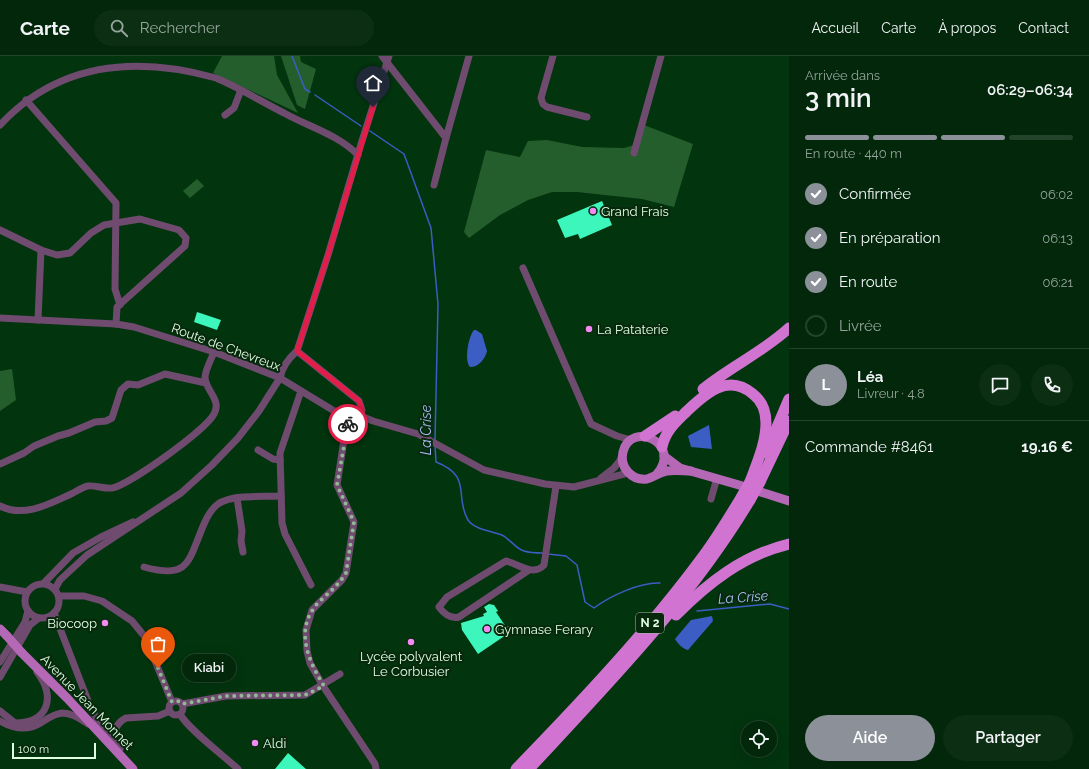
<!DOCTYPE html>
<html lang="fr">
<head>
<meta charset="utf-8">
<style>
  body { margin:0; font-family:Raleway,sans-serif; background:#0c2f13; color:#f1f3f6; height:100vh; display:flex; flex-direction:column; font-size:15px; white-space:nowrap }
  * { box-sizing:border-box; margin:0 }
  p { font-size:13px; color:#96a59c }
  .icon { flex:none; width:22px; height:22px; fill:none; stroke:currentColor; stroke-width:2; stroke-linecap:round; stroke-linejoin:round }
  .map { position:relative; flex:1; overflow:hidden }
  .details { display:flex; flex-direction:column; background:#02270a; width:300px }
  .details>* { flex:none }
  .buttons { position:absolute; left:741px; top:665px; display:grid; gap:8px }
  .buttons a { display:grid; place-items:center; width:36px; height:36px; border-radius:50%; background:#02270a; box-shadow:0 4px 16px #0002,0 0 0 1px #23442b; font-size:20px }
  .scale { position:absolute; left:12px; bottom:10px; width:84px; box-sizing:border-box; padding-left:4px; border:2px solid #dfffe0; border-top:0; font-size:11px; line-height:14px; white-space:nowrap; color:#dfffe0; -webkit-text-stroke:3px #07280d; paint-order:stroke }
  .pin { position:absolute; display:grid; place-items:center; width:34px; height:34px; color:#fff; margin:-41px -17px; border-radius:50% 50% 50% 0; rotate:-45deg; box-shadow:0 0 4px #0007 }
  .pin .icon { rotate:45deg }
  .courier { position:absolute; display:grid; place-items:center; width:40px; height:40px; margin:-20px; border:3px solid #e11d48; border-radius:50%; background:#fff; color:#222; box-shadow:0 1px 5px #0007 }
  .bubble { position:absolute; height:28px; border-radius:14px; background:#02270a; box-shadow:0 4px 16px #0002,0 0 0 1px #23442b; font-size:13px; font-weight:600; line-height:28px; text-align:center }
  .overview em { font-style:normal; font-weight:600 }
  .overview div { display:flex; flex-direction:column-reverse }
  .overview { display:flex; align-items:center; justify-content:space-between; height:68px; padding:0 16px }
  h1 { font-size:26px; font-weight:600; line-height:30px }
  .bar { display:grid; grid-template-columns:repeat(4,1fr); gap:6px 4px; align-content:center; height:48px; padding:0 16px }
  .bar i { height:5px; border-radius:3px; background:#23442b }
  .bar .current { background:#8c9099 }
  .bar p { grid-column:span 4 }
  .line { display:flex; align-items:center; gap:10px; padding:0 16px; border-top:1px solid #23442b }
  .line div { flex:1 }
  .round { display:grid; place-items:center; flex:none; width:42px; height:42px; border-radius:21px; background:#0c2f13 }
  ol { padding:0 16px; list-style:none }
  li { display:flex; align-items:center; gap:12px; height:44px }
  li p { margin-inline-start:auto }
  li .icon { padding:4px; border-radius:50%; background:#8c9099; color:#fff; stroke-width:4 }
  li:last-child { color:#96a59c }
  li i { width:22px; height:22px; border:2px solid #23442b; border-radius:50% }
  .primary-button { display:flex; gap:8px; margin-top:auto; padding:8px 16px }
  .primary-button a { flex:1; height:46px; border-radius:24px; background:#8c9099; color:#fff; font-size:16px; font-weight:600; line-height:46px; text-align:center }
  .primary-button a+a { background:#0c2f13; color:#f1f3f6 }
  header { display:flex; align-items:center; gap:24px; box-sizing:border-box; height:56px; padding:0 20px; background:#02270a; border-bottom:1px solid #23442b }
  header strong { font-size:19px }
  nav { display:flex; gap:22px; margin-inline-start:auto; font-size:14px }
  .search { width:280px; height:36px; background:#0c2f13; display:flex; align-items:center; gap:10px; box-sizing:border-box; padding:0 14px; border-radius:22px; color:#96a59c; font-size:15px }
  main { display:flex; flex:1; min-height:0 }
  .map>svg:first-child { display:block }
  .green { fill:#245e2d }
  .water { fill:#3b5dc4 }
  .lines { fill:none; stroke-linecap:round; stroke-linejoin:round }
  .stream { stroke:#3b5dc4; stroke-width:1.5 }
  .building { fill:#3cf6bc }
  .minor { stroke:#704b70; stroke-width:7 }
  .major { stroke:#b568b6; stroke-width:9 }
  .highway { stroke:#d073d1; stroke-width:11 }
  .major-bridge { stroke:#b568b6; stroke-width:9 }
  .highway-bridge { stroke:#d073d1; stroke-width:11 }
  .done { stroke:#92b896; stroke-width:4; stroke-dasharray:0 7.2 }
  .route { stroke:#e11d48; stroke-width:5 }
  .poi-dot { fill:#f28af3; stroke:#07280d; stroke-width:1.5 }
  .labels { text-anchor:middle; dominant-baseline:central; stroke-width:4; stroke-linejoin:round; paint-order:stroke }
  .shield { fill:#07280d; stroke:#9ebea1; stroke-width:1 }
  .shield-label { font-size:12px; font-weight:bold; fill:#dfffe0 }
  .poi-label { font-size:13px; fill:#dfffe0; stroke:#07280d; text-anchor:start }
  .street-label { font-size:13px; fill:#dfffe0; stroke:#07280d }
  .water-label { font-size:14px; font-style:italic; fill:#a9c0f4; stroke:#07280d }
</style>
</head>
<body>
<header>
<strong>Carte</strong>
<div class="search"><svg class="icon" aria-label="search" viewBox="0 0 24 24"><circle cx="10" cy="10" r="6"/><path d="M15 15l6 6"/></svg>Rechercher</div>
<nav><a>Accueil</a><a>Carte</a><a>À propos</a><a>Contact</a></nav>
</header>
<main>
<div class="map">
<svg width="789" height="713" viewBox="0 0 789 713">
  <rect width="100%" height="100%" fill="#02340e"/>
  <g class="green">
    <polygon points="222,0 274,0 277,19 298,57 213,17"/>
    <polygon points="281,0 300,0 301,6 316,13 305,53 297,49"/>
    <polygon points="644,69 693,88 674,151 642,143 577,136 552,136 528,144 500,159 469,182 464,176 486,94 520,101 528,85 547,84 582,91 624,92 638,88"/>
    <polygon points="197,123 204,130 190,142 183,135"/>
    <polygon points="12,313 16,344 0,355 0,315"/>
  </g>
  <g class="water">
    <path d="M474,274H476L482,278L487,295C485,303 479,311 470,311C464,305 468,281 474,274Z"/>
    <polygon points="709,369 712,393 691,391 688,380"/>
    <path d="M712,560L713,565L688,594C683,593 677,587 675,583L691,564Z"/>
  </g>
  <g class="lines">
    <g class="stream">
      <polyline points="292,0 305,33 310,36"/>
      <polyline points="315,39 361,70"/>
      <polyline points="370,75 404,98 431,172 438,248 435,385"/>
      <path d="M435,389L436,406C473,420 454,441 468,464C475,474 492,475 502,479C510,483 516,493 524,495C530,497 537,497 543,497"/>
      <path d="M548,498L566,500L577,509L585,546L594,552C610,540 640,526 660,527"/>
      <polyline points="697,555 770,548 789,553"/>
    </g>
  </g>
  <g class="building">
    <polygon points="602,145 612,169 580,183 578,178 565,182 557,164"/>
    <polygon points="197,256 221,264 217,274 194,266"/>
    <polygon points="489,548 494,549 498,555 496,556 506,571 509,570 512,575 478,598 462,574 461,567 484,560 483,558 487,556 484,551"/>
    <polygon points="288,697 306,713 275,713"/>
  </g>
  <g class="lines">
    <g class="minor">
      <polyline points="382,0 446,82 469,0"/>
      <polyline points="553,0 541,42 543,48 547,51 587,61"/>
      <polyline points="26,44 116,147 115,233 120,249"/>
      <polyline points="225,59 234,52 241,34"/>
      <path d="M0,69C59,6 137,0 216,22C240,32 262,46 284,57C309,71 337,78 358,99"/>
      <polyline points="634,97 661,0"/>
      <polyline points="434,129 446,82"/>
      <polyline points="0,174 41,194 57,199 70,197 91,177 104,169 140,163 179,174 186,182 185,190 117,251 116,268"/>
      <polyline points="523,212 591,368 617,380 631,384"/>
      <polyline points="0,262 116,268 134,271 214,296 280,322 349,364 356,363 361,360"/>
      <polyline points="38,264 41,194"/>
      <polyline points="297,295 359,345 362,354 361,360"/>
      <polyline points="301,335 280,397 282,467 285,478 311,529"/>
      <polyline points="361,360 373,365 418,378 484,414 545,428 574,431 628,417"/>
      <polyline points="349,364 344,384 337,429 354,466 346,517 342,524 312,554 306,574 307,595 310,607 323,630 375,708 376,713"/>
      <polyline points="258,394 273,403 280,404"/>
      <polyline points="0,408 24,397 34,390 58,380 69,377 95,366 106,365 112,362 121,334 128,328 138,329 165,318 206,327"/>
      <polyline points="601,422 614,412 622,402"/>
      <polyline points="237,442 242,475 241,485 243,496"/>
      <polyline points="711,443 717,422"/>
      <path d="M0,450C24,462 49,448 71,438C76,436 82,431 88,430C95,429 104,433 112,432C129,429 206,374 214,358C222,344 206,335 205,322C205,314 211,304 214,296"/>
      <path d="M144,511C190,524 188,505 204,468C207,461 211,453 218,448C233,438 263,441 281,440"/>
      <path d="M529,514L459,561C450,563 444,558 439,551L447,541L506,505C519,508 533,521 544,509L556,430"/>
      <polyline points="44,527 73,497 101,481 133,466"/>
      <circle cx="42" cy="545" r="17"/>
      <polyline points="0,531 27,536"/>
      <path d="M55,533L60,524L87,499L181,437L212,409L238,382L259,355L280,322C282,311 289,302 297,295L328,199L361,88L389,0"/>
      <polyline points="59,540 84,540 102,545 132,565 145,581 172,646"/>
      <polyline points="54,557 90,650 98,665 120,693"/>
      <polyline points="0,606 25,566 28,555"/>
      <polyline points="0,621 30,569 39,562"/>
      <circle cx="176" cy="652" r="7"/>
      <polyline points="182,648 226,640 305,639 340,618"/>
      <path d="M0,655L15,667C49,667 56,640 37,616"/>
      <path d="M180,658C188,673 224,700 238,713"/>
      <path d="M0,665C12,672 26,675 39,668C47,663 53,658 62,657C72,657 80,663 88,668"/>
      <path d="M114,686C114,675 116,667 126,662L158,660L170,655"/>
    </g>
    <g class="major">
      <polyline points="664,400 680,412 739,429 789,445"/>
      <path d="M657,418C683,387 631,364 623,396C619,411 632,425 647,423C654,421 660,416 667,415C674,414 684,415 691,415"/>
      <polyline points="0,573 7,580"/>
      <polyline points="22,597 67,642 133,713"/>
    </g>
    <g class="highway">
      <path d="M703,333C730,311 763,296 789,272"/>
      <polyline points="645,380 675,360"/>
      <path d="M662,391C665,375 676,366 687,355C706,337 728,317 753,338C762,345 766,356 766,367C766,387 757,407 750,426"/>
      <polyline points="766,397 789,343"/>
      <polyline points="760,426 789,365"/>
      <path d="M676,559C708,527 743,499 789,488"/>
      <path d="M516,713C582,645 648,575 704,499C718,480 730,460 742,440"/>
      <path d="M529,713C608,628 690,544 750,444"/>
    </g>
    <polyline class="major-bridge" points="7,580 22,597"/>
    <g class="highway-bridge">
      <polyline points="742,440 750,426"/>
      <polyline points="750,444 760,426"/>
    </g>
  </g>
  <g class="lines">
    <path class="done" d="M158,612L172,646L178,645L182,648L226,640L305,639L324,630C308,604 294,573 318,547C328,537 339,529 346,517L354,466L337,429L348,368"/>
    <polyline class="route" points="348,368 349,364 356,363 361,360 362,354 359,345 297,295 328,199 373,51"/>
  </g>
  <g class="poi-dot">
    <circle cx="593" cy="155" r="4"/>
    <circle cx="589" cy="273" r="4"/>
    <circle cx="105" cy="567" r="4"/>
    <circle cx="487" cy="573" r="4"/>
    <circle cx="411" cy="586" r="4"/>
    <circle cx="255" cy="687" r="4"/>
  </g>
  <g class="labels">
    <rect class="shield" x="636" y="557" width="28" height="20" rx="3"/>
    <g class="shield-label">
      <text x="650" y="567">N 2</text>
    </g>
    <g class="poi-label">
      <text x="601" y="155">Grand Frais</text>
      <text x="597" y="273">La Pataterie</text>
      <text x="97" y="567" text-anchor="end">Biocoop</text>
      <text x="495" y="573">Gymnase Ferary</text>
      <text x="411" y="600" text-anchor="middle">Lycée polyvalent<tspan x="411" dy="15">Le Corbusier</tspan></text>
      <text x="263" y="687">Aldi</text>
    </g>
    <g class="street-label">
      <text transform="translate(226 291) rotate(20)">Route de Chevreux</text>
      <text transform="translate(87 646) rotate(46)">Avenue Jean Monnet</text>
    </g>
    <g class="water-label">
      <text transform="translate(426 374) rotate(-90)">La Crise</text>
      <text transform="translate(743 541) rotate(-4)">La Crise</text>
    </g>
  </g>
</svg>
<div class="buttons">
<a><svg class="icon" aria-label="locate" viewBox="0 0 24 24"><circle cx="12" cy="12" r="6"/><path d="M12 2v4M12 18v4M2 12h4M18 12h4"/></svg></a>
</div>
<div class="scale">100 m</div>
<div class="pin" style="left:158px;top:612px;background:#ea580c"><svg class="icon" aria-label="bag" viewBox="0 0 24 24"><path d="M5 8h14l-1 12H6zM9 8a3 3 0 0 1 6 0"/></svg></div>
<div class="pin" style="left:373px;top:51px;background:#1f2937"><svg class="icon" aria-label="home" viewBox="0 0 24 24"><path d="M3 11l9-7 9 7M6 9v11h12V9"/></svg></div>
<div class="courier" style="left:348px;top:368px"><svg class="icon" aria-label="bike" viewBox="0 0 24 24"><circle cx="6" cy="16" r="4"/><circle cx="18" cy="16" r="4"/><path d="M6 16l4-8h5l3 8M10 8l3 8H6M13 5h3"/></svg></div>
<div class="bubble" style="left:182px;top:598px;width:54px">Kiabi</div>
</div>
<section class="details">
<div class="overview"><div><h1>3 min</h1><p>Arrivée dans</p></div><em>06:29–06:34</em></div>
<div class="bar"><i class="current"></i><i class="current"></i><i class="current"></i><i></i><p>En route · 440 m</p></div>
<ol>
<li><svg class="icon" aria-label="check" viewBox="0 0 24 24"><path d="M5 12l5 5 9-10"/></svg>Confirmée<p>06:02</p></li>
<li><svg class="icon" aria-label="check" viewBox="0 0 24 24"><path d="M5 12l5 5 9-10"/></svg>En préparation<p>06:13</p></li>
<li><svg class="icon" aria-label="check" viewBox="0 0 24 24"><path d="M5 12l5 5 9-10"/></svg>En route<p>06:21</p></li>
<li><i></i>Livrée</li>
</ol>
<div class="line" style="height:72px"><b class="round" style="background:#8c9099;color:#fff">L</b><div><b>Léa</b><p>Livreur · 4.8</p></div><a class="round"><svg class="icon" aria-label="chat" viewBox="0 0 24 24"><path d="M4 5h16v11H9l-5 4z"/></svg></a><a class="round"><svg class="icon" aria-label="phone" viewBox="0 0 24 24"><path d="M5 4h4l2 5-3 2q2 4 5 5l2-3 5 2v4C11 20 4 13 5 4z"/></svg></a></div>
<div class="line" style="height:52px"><div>Commande #8461</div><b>19.16 €</b></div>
<div class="primary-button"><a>Aide</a><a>Partager</a></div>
</section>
</main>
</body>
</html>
